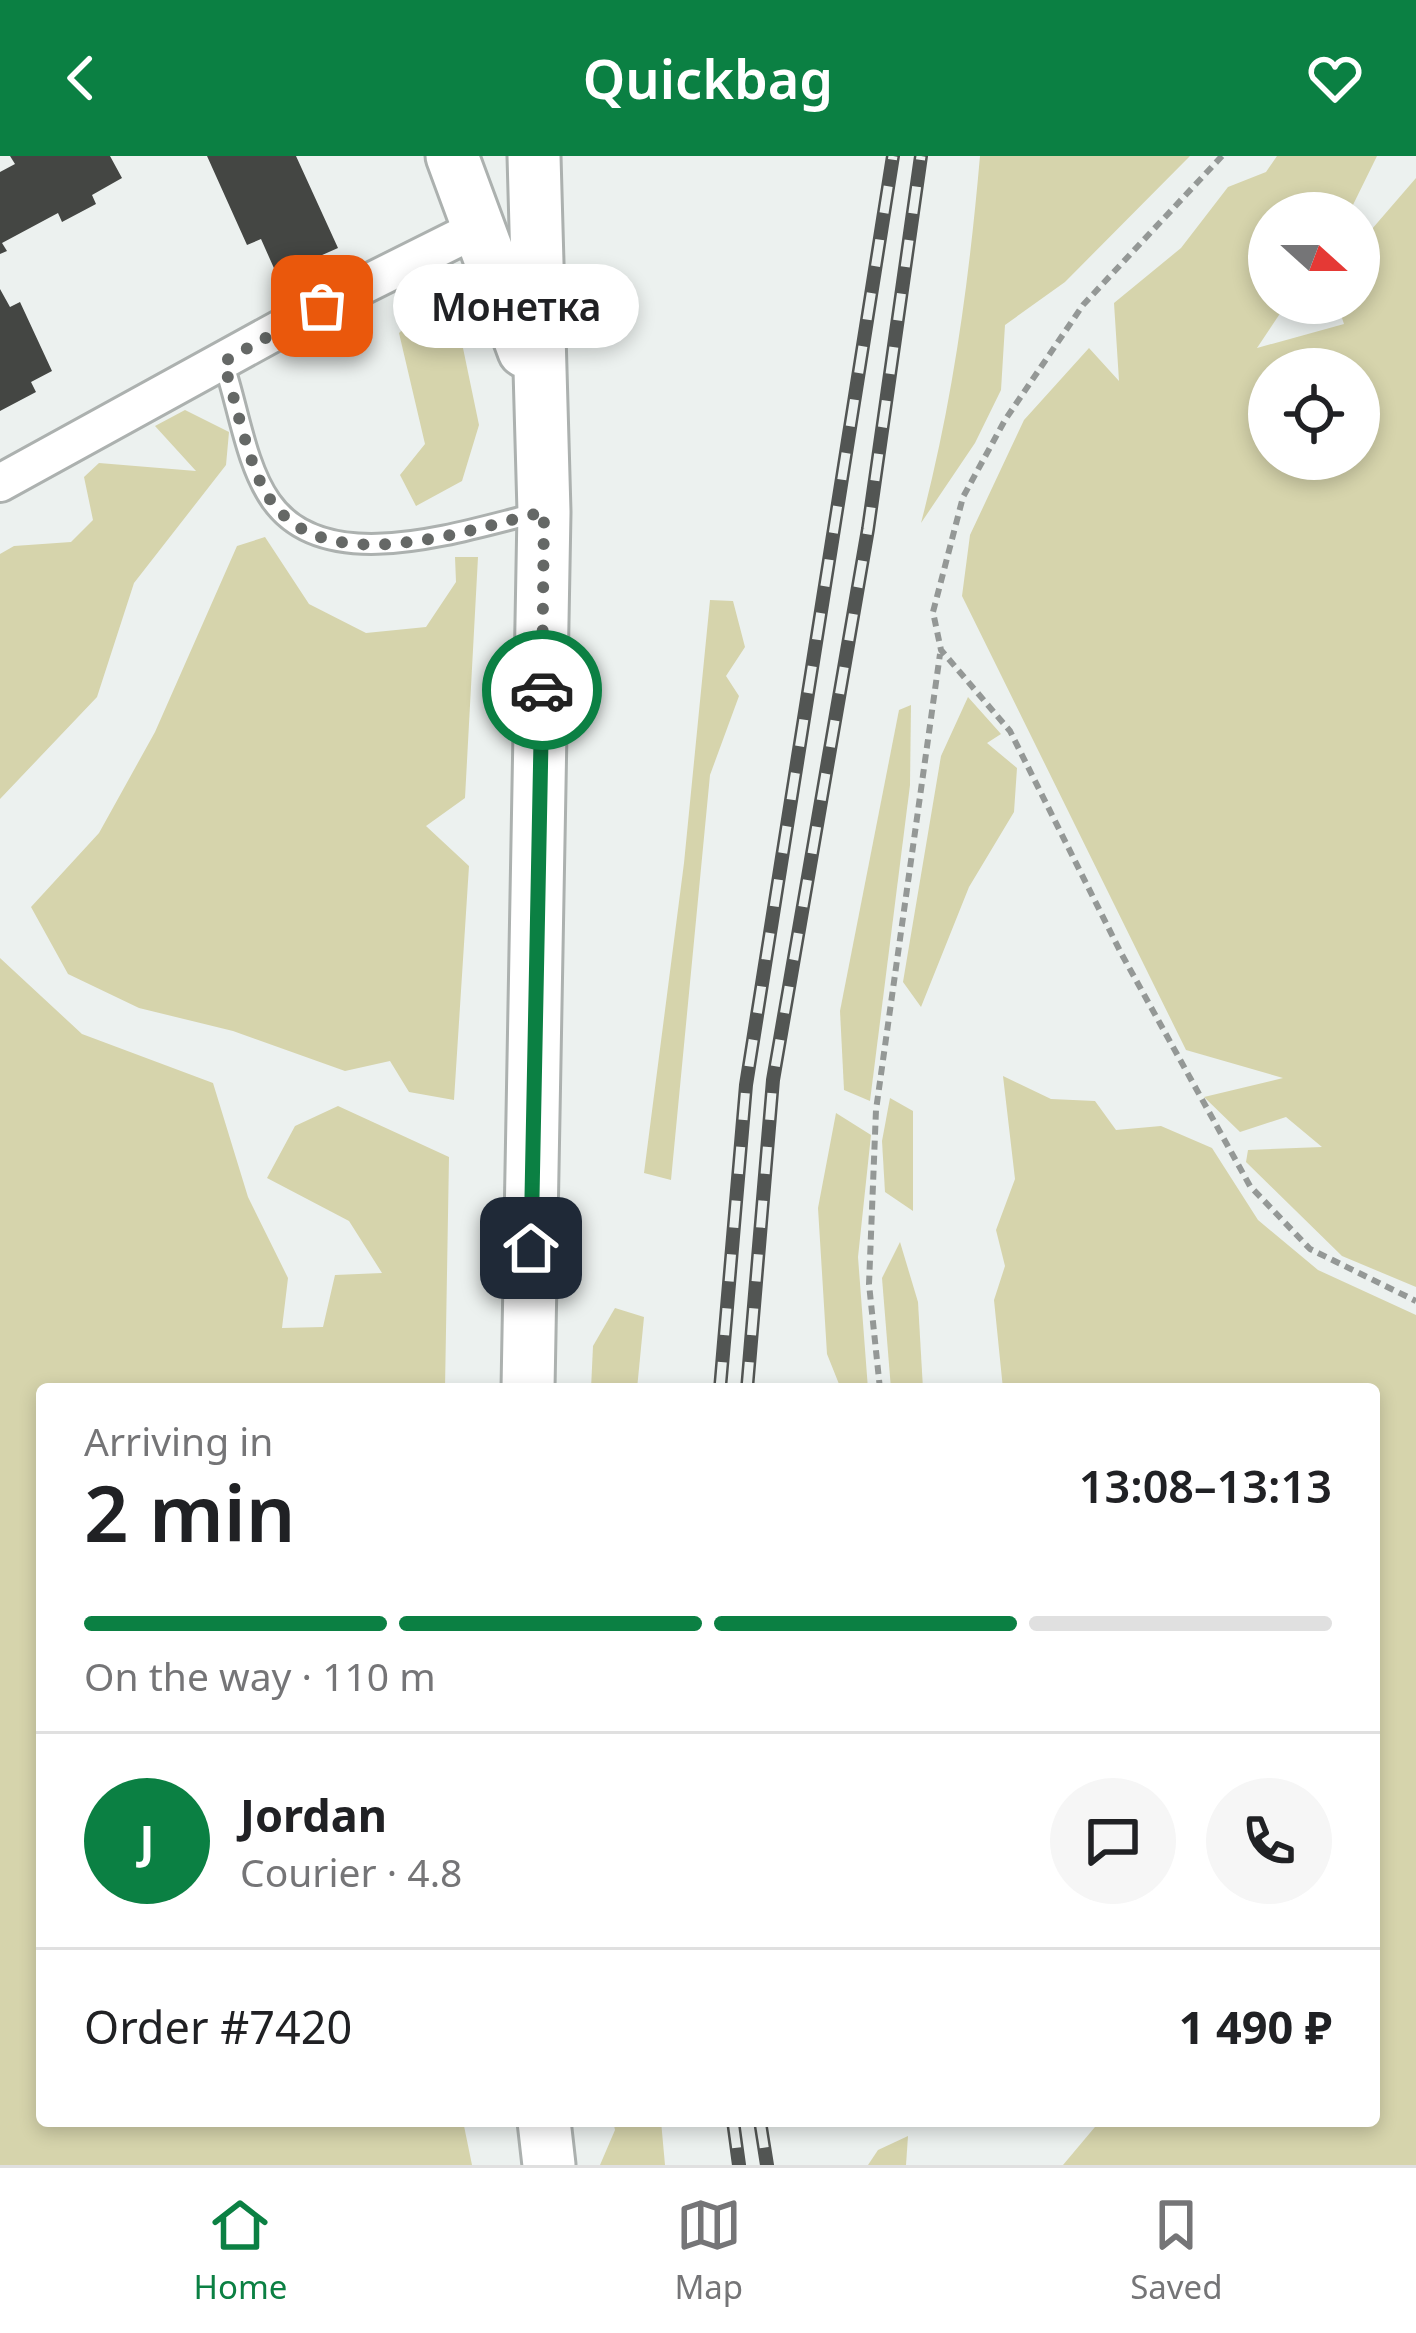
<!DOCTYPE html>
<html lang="en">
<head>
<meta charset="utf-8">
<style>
  body { margin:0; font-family:"Noto Sans",sans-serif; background:#f6f6f6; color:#202124; height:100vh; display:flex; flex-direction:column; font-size:45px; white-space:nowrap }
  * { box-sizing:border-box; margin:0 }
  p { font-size:39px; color:#757577 }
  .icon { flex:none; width:66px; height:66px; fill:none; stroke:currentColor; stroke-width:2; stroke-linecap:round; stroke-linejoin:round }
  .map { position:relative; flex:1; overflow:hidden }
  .panel { position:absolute; left:36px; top:1227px; width:1344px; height:744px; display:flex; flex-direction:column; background:#fff; border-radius:12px; box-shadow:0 6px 18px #0003 }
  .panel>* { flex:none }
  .needle { width:78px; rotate:111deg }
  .tools { position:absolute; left:1248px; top:36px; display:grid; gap:24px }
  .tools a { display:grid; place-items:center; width:132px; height:132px; border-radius:50%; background:#fff; box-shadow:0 6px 18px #0003; font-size:60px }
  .pin { position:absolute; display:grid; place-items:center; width:102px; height:102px; color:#fff; margin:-51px; border-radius:24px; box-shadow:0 6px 18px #0006 }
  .courier { position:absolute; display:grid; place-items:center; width:120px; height:120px; margin:-60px; border:9px solid #0b8043; border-radius:50%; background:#fff; color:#222; box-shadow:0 3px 15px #0007 }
  .bubble { position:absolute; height:84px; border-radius:42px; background:#fff; box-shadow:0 6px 18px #0003; font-size:39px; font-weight:600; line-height:84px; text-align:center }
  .headline em { font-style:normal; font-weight:600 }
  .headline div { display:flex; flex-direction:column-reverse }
  .headline { display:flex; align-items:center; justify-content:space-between; height:204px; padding:0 48px }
  h1 { font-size:78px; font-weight:600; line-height:90px }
  .bar { display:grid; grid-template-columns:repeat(4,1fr); gap:18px 12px; align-content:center; height:144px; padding:0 48px }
  .bar i { height:15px; border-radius:9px; background:#e0e0e0 }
  .bar .on { background:#0b8043 }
  .bar p { grid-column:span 4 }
  .line { display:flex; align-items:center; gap:30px; padding:0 48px; border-top:3px solid #e0e0e0 }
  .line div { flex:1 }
  .round { display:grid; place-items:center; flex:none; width:126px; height:126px; border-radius:63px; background:#f6f6f6 }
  header { display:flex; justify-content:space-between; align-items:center; height:156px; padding:0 48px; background:#0b8043; color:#fff; font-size:54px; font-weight:600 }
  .menu { display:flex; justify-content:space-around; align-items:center; height:168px; border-top:3px solid #e0e0e0; background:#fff; font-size:33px; color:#757577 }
  .menu a { display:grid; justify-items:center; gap:6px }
  .menu .on { color:#0b8043 }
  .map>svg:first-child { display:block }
  .green { fill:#d6d4ac; fill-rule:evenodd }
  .building { fill:#444643 }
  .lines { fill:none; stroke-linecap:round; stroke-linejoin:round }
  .lane-casing { stroke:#acb1af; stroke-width:24 }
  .street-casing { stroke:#acb1af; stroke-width:42 }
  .secondary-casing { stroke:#acb1af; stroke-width:57 }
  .path { stroke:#949896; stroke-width:6; stroke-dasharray:9 6; stroke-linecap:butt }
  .lane { stroke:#fff; stroke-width:18 }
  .street { stroke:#fff; stroke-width:36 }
  .secondary { stroke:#fff; stroke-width:51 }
  .rail-casing { stroke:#525553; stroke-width:14 }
  .rail { stroke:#ecf1ef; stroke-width:9; stroke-dasharray:27; stroke-linecap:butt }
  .done { stroke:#656866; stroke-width:12; stroke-dasharray:0 21.6 }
  .route { stroke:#0b8043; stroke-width:15 }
</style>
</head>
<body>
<header><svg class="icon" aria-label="back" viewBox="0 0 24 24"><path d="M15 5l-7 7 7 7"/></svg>Quickbag<svg class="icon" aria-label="heart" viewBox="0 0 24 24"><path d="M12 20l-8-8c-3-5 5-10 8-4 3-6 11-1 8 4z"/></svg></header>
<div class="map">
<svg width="1416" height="2009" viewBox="0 0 1416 2009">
  <rect width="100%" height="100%" fill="#ecf1ef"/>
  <g class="green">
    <path d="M980,0H1190L1065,126L1005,169L1001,234L975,287L921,367C953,245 969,125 980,0Z"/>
    <path d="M1277,0H1377L1349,57H1269V147H1287L1257,192L1344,168L1337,147H1359V88L1416,22V1131L1342,1100L1246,1006L1248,994L1322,991L1286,961L1240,976L1204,941L1283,922L1186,894L962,440L970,379L1024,264L1089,192L1119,225L1114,147L1181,92L1228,31L1266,16ZM1269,213H1359V303H1269Z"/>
    <polygon points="428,149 458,168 479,269 462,325 416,350 400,319 425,288 399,177"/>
    <polygon points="185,254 229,276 226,309 134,427 97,541 0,643 0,398 14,390 71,386 93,364 84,321 99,307 196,315 155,270"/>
    <polygon points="265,381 309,448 366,477 426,471 456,426 455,401 478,401 465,642 426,670 469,710 454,944 409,936 390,905 345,915 233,875 139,852 68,818 31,751 99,677 155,576 237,390"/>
    <polygon points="710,444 733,445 745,491 726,520 739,540 710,619 671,1024 644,1017 684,707"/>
    <polygon points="968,541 1001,578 987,587 1017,612 1014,656 969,731 921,851 903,826 941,600"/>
    <polygon points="911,549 910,629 870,945 844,934 840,855 899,554"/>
    <polygon points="0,802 82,878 213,927 248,1041 288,1122 282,1172 323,1171 335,1119 382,1117 349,1065 267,1022 295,970 338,950 449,1001 445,1233 42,1233 42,1965 463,1965 472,2009 0,2009"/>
    <polygon points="1003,920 1051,943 1095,945 1116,974 1161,970 1212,992 1258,1064 1318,1114 1416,1159 1416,2009 1063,2009 1100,1965 1374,1965 1374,1233 1003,1233 994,1144 1005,1110 996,1074 1015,1023"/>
    <polygon points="890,942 913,955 913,1055 885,1036 882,985"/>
    <polygon points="836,957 871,979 858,1101 868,1233 841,1233 827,1198 818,1052"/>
    <polygon points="900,1086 918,1146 923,1233 891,1233 882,1122"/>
    <polygon points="615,1152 644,1161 637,1233 591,1233 593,1190"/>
    <polygon points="613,1965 661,1965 665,2009 600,2009 615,1974"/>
    <polygon points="908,1980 906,2009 868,2009 878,1994"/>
  </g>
  <g class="building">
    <polygon points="10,0 110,0 122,22 92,39 96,48 62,66 58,57 2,87 7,95 0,98 0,16 15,8"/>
    <polygon points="207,0 296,0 338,92 277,119 261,83 247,89"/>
    <polygon points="0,133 10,151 20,146 52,215 31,226 36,236 0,255"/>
  </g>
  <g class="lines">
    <defs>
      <path id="lane" d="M223,206C238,249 245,308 271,345C326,424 466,373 541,356"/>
      <polyline id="street" points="0,327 322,150 480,71"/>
      <g id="secondary">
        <polyline points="452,0 524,195"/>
        <polyline points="528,1233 544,356 534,0"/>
        <polyline points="544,1965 549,2009"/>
      </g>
    </defs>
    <use href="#lane" class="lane-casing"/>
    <use href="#street" class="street-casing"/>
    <use href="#secondary" class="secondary-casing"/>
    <g class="path">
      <polyline points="1222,0 1083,149 1005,264 963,341 933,456 941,494 1010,575 1121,797 1250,1030 1310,1093 1416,1145"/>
      <polyline points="880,1233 869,1128 876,954 940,498"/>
    </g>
    <use href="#lane" class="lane"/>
    <use href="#street" class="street"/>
    <use href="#secondary" class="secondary"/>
    <defs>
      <g id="rail">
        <polyline points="720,1233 746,929 893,0"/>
        <polyline points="747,1233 773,924 868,373 921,0"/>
        <polyline points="733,1965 739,2009"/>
        <polyline points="760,1965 767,2009"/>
      </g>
    </defs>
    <use href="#rail" class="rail-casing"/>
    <use href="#rail" class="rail"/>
  </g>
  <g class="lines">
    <path class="done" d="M322,150L223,206C237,246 248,314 272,346C329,425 468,373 544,356L542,534"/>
    <polyline class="route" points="531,1092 542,534"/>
  </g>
</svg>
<div class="tools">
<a><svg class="needle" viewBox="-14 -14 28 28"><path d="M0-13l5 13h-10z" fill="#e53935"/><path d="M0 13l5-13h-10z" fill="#757577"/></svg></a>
<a><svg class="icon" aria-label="locate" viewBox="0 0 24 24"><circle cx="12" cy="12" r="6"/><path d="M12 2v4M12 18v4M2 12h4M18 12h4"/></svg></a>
</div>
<div class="pin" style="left:322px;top:150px;background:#ea580c"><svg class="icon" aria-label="bag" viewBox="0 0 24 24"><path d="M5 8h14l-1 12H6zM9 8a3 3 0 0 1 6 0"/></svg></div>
<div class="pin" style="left:531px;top:1092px;background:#1f2937"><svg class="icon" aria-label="home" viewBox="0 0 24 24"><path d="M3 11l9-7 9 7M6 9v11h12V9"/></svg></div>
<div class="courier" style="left:542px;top:534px"><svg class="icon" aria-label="car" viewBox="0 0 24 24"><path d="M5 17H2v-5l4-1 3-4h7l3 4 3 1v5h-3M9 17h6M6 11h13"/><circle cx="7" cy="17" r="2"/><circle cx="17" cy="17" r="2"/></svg></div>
<div class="bubble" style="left:393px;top:108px;width:246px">Монетка</div>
<section class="panel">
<div class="headline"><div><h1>2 min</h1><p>Arriving in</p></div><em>13:08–13:13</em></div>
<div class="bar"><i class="on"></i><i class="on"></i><i class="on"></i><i></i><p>On the way · 110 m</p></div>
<div class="line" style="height:216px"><b class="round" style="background:#0b8043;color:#fff">J</b><div><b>Jordan</b><p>Courier · 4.8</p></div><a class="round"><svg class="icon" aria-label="chat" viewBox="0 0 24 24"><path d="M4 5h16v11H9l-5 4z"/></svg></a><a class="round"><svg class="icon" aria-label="phone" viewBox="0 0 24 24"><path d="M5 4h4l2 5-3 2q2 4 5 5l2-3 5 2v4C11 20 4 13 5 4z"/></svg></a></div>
<div class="line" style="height:156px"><div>Order #7420</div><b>1 490 ₽</b></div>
</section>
</div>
<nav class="menu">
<a class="on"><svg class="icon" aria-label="home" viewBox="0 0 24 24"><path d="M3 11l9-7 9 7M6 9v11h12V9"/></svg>Home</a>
<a><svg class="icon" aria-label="map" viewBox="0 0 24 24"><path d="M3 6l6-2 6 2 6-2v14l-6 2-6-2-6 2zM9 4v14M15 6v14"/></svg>Map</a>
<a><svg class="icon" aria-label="saved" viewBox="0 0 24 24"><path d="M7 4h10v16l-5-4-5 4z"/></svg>Saved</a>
</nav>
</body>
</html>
